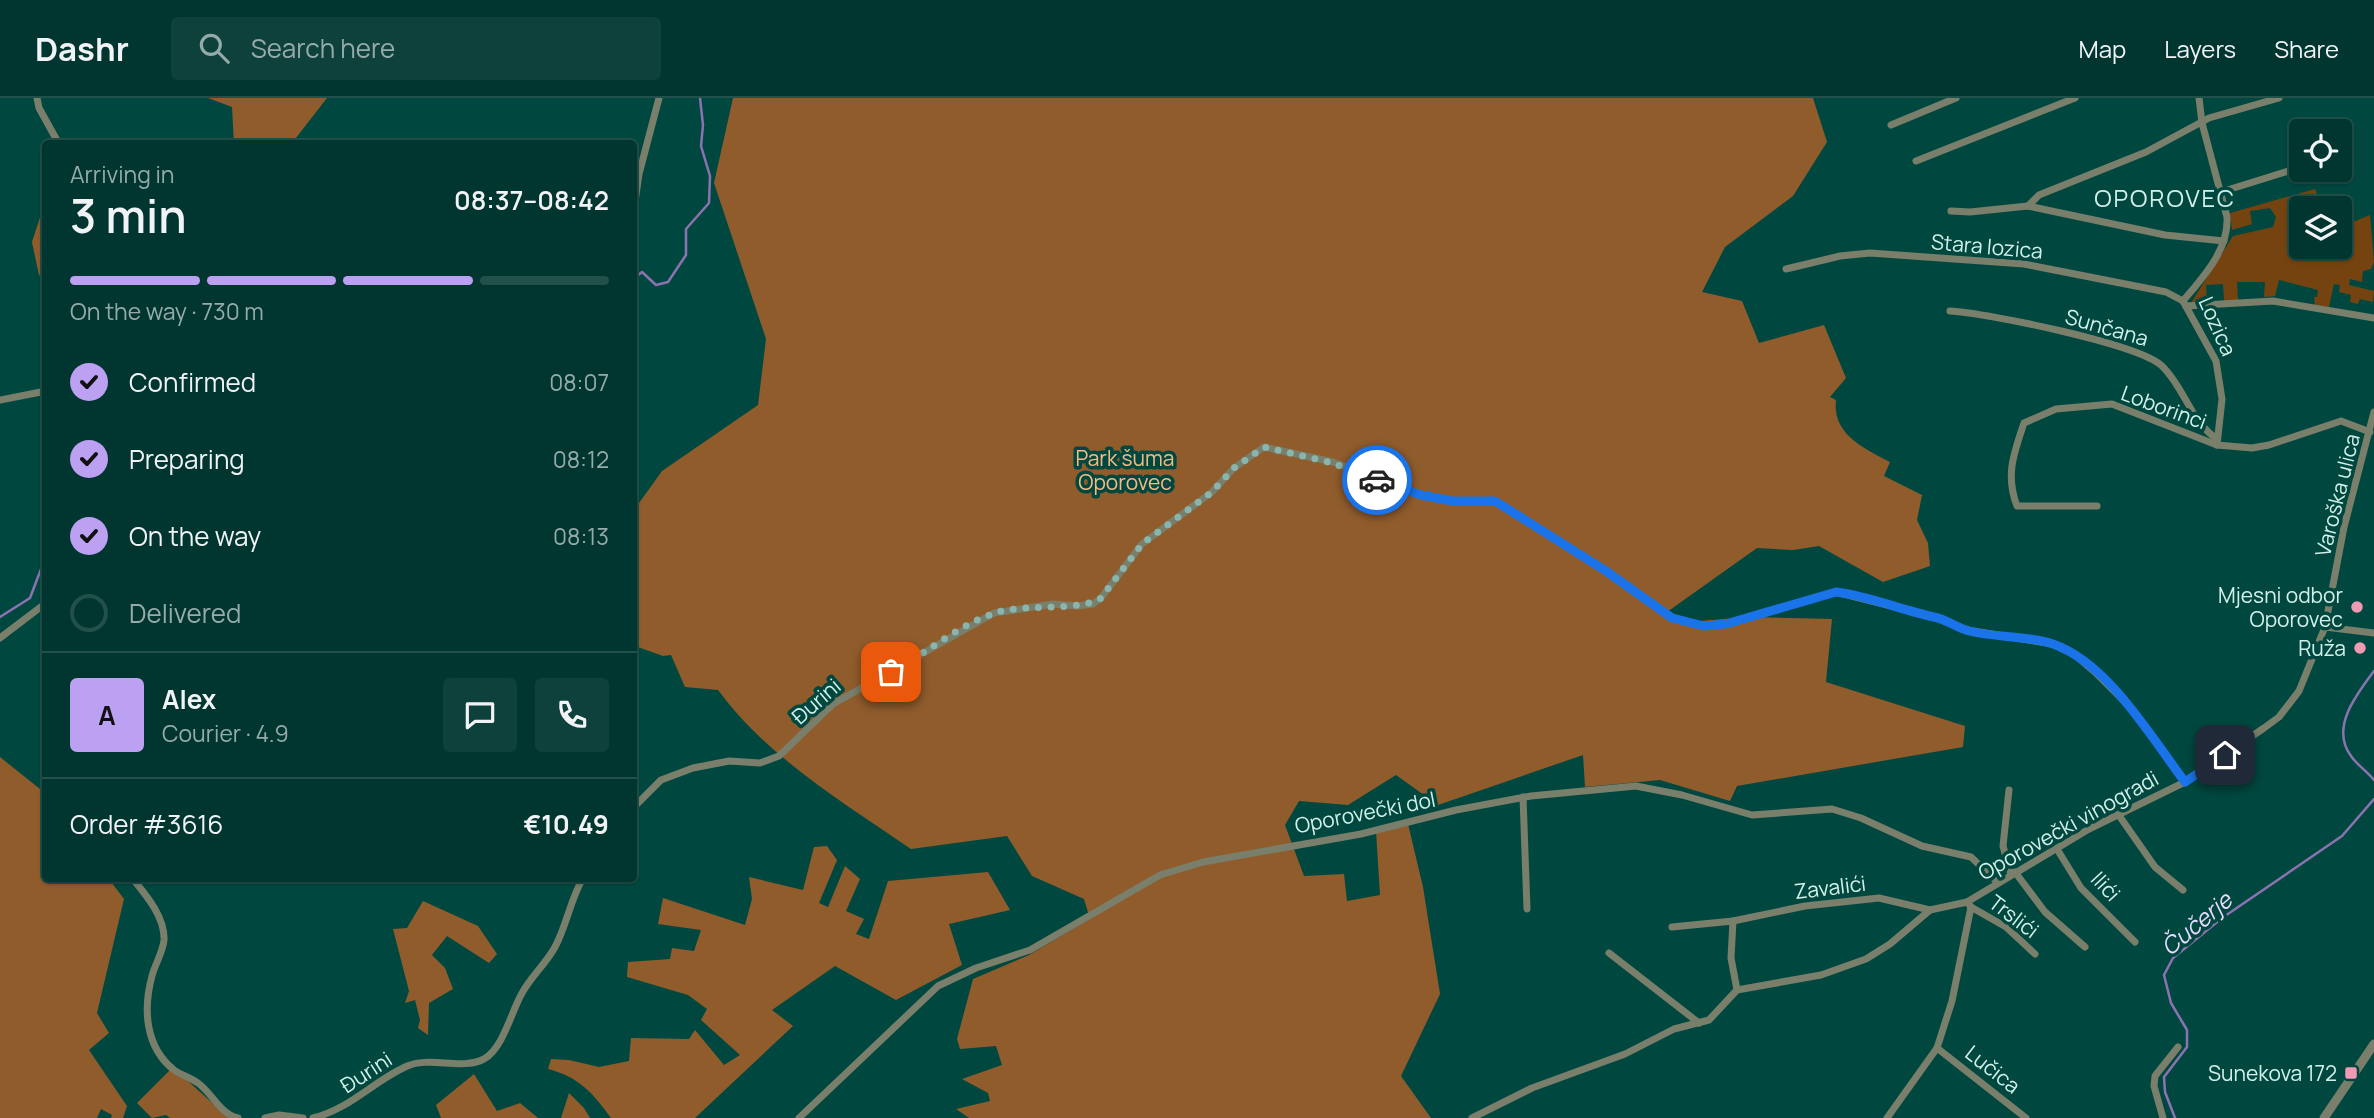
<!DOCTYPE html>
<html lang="en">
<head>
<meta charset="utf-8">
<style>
  body { margin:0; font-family:Manrope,sans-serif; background:#0e413b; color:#f1f3f6; height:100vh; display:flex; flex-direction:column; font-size:26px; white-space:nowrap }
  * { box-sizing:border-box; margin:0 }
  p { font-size:23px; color:#95abaa }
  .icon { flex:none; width:38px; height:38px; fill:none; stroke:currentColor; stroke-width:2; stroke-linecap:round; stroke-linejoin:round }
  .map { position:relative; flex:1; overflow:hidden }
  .details { position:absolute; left:42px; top:42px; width:595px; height:742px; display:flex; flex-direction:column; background:#00362f; border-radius:7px; box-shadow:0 2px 5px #0004,0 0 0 2px #22504b }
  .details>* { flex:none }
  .fabs { position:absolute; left:2289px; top:21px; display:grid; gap:14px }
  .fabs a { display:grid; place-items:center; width:63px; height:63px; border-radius:7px; background:#00362f; box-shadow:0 2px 5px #0004,0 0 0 2px #22504b; font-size:35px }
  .pin { position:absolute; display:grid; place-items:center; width:60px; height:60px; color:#fff; margin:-30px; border-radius:14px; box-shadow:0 4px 10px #0006 }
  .courier { position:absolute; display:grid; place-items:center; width:70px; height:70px; margin:-35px; border:5px solid #1a73e8; border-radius:50%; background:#fff; color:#222; box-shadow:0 2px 9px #0007 }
  .headline em { font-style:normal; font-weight:600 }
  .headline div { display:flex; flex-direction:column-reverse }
  .headline { display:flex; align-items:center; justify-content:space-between; height:119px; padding:0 28px }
  h1 { font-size:46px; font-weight:600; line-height:52px }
  .bar { display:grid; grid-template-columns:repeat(4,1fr); gap:10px 7px; align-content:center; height:84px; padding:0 28px }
  .bar i { height:9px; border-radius:5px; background:#22504b }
  .bar .current { background:#bca0f2 }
  .bar p { grid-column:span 4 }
  .line { display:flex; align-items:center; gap:18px; padding:0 28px; border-top:2px solid #22504b }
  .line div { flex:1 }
  .round { display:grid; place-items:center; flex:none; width:74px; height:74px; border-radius:7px; background:#0e413b }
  ol { padding:0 28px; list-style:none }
  li { display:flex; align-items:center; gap:21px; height:77px }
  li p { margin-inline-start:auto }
  li .icon { padding:7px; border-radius:50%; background:#bca0f2; color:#111; stroke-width:4 }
  li:last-child { color:#95abaa }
  li i { width:38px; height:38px; border:4px solid #22504b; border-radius:50% }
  header { display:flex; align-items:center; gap:42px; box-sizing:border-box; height:98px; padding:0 35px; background:#00362f; border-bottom:2px solid #22504b }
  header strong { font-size:33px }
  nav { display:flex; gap:38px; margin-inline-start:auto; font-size:24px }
  .search { width:490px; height:63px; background:#0e413b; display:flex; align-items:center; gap:18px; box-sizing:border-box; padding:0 24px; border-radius:7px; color:#95abaa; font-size:26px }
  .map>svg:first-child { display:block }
  .green { fill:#754310 }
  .forest { fill:#905c2c }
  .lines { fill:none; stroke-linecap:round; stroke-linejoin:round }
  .stream { stroke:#8a73b0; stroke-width:2.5 }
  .minor { stroke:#797f6b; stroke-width:7 }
  .tertiary { stroke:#797f6b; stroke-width:9 }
  .done { stroke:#88b5ae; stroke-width:7; stroke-dasharray:0 12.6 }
  .route { stroke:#1a73e8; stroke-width:9 }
  .poi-dot { fill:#f19ab3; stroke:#00483f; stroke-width:2.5 }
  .labels { text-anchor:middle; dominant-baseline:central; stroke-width:7; stroke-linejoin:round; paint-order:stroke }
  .street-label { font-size:21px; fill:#d1f0e9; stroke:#00483f }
  .park-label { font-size:21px; fill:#f6b984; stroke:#00483f }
  .poi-label { font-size:21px; fill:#d1f0e9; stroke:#00483f; text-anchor:end }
  .water-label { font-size:23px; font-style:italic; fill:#e8dbff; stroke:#00483f }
  .quarter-label { font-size:24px; letter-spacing:2px; fill:#d1f0e9; stroke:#00483f }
</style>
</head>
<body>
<header>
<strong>Dashr</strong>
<div class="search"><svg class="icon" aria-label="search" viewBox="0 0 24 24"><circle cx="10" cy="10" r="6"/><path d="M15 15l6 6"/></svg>Search here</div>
<nav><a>Map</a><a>Layers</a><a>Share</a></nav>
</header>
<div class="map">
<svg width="2374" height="1020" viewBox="0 0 2374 1020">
  <rect width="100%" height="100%" fill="#00483f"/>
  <polygon class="green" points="2315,91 2322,110 2301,110 2301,149 2340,149 2340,119 2349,114 2353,124 2370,117 2374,164 2371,171 2363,173 2362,184 2350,181 2349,187 2374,193 2373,204 2360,201 2358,206 2350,204 2351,197 2339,194 2340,187 2334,186 2329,209 2315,207 2314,199 2317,199 2318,192 2279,182 2275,198 2264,199 2265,184 2237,184 2238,202 2224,203 2223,186 2206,187 2207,204 2191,205 2233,138 2273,129 2276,119 2270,110 2250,113 2252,126 2232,132 2230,115"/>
  <g class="forest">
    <polygon points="208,0 327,0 292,45 234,46 232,9"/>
    <path d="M733,0H1813L1827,44L1793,98L1725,149L1702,194L1742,203L1759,245L1824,227L1846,280L1830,299L1836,302C1832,336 1863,350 1890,364L1884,378L1922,397L1917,422L1928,445L1930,468L1883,484L1819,448L1793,452L1757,450L1667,514L1699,523L1751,519L1832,521L1826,584L1965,628L1963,649L1737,688L1730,703L1660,682L1585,689L1583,657L1438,707L1396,677L1348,707L1299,703L1285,727L1304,778L1344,776L1347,803L1380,797L1376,733L1408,726L1423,789L1440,896L1401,978L1431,1020H969L956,1011L990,1003L988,995L962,981L1002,967L996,948L960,951L957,941L973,881L1029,857L1090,821L1084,801L1032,778L1007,738L911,751C844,705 767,659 718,592L685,589L671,557L663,558L635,548L639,518L634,508V412L662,373L758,307L766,241L714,85Z"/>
    <polygon points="45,104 45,182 39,177 32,144"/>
    <polygon points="0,659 45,695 46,780 109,781 124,801 97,915 109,935 89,952 127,1008 123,1020 111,1020 112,1017 101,1011 97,1020 0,1020"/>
    <path d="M827,748L837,762L819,805L828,809L845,768L860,781L846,813L864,821L856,836L869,841L888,783L988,774L1010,812L949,826L962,867L896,902L835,868L772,912L793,928L695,1020H611C593,995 579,979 548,971L551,961L569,962L599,969L629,963L631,940L689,941L695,932L724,967L740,957L701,922L707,911L688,897L627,879L628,864L670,861L672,850L694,853L701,832L658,826L663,800L745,827L752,801L749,779L803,792L814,749Z"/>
    <polygon points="423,803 478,828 497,856 489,865 447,838 432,857 445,870 453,891 429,905 428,937 418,930 420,922 415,902 405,905 409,893 393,831 407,830"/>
    <polygon points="170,972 189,984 229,1020 170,1020 166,1017 152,1020 137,1005"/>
    <polygon points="474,976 497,1013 520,1005 538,1020 441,1020 436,1007"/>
    <polygon points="569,995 584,1010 590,1020 561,1020"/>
  </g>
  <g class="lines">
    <g class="stream">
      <polyline points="634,193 637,178 642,174 656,187 668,184 686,157 686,131 709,105 710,78 701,48 703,27 700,0"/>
      <polyline points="0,519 30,500 46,458"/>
      <path d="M2374,573C2356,597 2330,630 2351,658C2357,667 2367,673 2374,682"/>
      <polyline points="2175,1020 2165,994 2164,979 2187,949 2187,932 2171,905 2164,877 2173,860 2222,820 2342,738 2374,701"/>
    </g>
    <g class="minor">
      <polyline points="37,0 39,10 59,46"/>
      <path d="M2199,0L2202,25L2227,119C2229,152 2203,179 2183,203L2216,263L2222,301L2217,347"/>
      <polyline points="1891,27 1956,0"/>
      <polyline points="1916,63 2075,0"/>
      <polyline points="2221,94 2301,69"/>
      <polyline points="2028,108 2039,97 2146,54 2209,20 2279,0"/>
      <polyline points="634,111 639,76 659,0"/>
      <polyline points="1951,113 1970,114 2028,108 2165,137 2224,143"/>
      <polyline points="1786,171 1840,158 1870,155 2024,166 2166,194 2183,203"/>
      <polyline points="2186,208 2273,203 2374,220"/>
      <path d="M1950,213C1987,215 2139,246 2162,268C2184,289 2191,324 2217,341"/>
      <polyline points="0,302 46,293"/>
      <path d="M2097,408H2017C2005,377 2014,355 2024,325L2056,311L2112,306L2217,347L2252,350L2269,347L2341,323L2370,334"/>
      <polyline points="2325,529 2344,429 2374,314"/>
      <polyline points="0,540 46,505"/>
      <polyline points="2009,692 2003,748 2011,777"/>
      <polyline points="1523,699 1527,811"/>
      <polyline points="634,709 661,682 693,670 729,663 760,665 779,658 833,606 994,515 1053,506 1077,508 1093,506 1101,500 1142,446 1212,394 1234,370 1264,349 1333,364 1421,397 1452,403 1495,403 1620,483 1672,520 1704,528 1726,526 1836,494 1935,519 1967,532 2053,546 2075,557 2095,574 2130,609 2185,684"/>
      <polyline points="2118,716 2155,769 2183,792"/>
      <polyline points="2057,751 2081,790 2135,844"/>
      <polyline points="2015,774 2045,814 2085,849"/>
      <path d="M132,780C146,797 165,819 164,842C163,854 155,866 152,878C143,911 145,949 174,972C181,977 191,980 198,985C212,995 220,1016 238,1020"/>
      <polyline points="1971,809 2006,829 2035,856"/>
      <polyline points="1672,829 1733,823"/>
      <polyline points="1609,855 1699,925"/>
      <polyline points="1737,892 1731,860 1733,823 1805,808 1879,800 1930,812 1967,804 2089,731 2185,684 2264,630 2279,619 2299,593 2325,529 2374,535"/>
      <polyline points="1937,950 2026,1020"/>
      <polyline points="265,1020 279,1017 303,1020"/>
      <path d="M313,1020C351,1010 371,985 405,969C430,957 460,973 484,961C503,950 511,915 521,897C530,879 546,866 555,849C567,827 570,802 583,780"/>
      <polyline points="799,1020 938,888 976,870 1030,852 1160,777 1203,764 1361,736 1456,712 1531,698 1636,688 1682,697 1752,717 1832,711 1861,720 1922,748 1971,759 1997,784"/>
      <polyline points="1472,1020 1532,990 1625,956 1674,931 1709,922 1737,892 1821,877 1866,861 1890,846 1930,812"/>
      <polyline points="1887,1020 1937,950 1952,903 1971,809 1967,804"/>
      <polyline points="2163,1020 2154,988 2155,978 2178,949"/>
    </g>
    <polyline class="tertiary" points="2324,1020 2374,946"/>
  </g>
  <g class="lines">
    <path class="done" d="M891,574C926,556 958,527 995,515C1025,505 1079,514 1101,500L1142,446L1212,394L1234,370L1264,349L1333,365L1377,382"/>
    <path class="route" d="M1377,382L1421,397L1452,403H1495L1606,473L1672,520L1704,528L1726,526L1836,494C1869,498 1901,512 1934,519C1946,521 1957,530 1969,533C1996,540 2026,537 2053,546C2108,565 2151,639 2185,684L2225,657"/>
  </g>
  <g class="poi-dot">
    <circle cx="2357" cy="509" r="7"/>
    <circle cx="2360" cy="550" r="7"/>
    <rect x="2344" y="968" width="14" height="14" rx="3.5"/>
  </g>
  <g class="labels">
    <g class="street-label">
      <text transform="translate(1987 148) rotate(5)">Stara lozica</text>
      <text transform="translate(2218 228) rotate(66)">Lozica</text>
      <text transform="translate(2107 229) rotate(16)">Sunčana</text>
      <text transform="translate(2164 309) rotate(20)">Loborinci</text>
      <text transform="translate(2337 397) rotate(-76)">Varoška ulica</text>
      <text transform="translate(816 603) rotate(-41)">Đurini</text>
      <text transform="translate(1365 714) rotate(-11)">Oporovečki dol</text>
      <text transform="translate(2068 727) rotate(-29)">Oporovečki vinogradi</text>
      <text transform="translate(2106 788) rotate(47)">Ilići</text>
      <text transform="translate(1830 789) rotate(-7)">Zavalići</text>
      <text transform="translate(2014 818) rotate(37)">Trslići</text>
      <text transform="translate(1993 971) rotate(38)">Lučica</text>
      <text transform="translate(366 974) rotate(-33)">Đurini</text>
    </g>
    <g class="park-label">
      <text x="1125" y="360">Park šuma<tspan x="1125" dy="24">Oporovec</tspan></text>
    </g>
    <g class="poi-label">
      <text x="2343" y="497">Mjesni odbor<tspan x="2343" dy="24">Oporovec</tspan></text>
      <text x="2346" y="550">Ruža</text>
      <text x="2337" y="975">Sunekova 172</text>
    </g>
    <g class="water-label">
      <text transform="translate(2196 825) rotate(-40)">Čučerje</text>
    </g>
    <g class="quarter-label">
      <text x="2165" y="99">OPOROVEC</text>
    </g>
  </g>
</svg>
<div class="fabs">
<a><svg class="icon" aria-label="locate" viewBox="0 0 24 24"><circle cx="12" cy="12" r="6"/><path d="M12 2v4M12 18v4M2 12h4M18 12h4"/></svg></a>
<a><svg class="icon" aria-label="layers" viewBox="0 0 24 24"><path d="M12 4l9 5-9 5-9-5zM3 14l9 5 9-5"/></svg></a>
</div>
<div class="pin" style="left:891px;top:574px;background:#ea580c"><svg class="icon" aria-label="bag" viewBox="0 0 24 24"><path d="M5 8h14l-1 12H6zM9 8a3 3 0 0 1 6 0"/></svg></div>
<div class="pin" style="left:2225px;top:657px;background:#1f2937"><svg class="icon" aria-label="home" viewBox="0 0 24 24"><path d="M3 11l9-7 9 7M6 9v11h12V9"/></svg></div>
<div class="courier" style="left:1377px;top:382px"><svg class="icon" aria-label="car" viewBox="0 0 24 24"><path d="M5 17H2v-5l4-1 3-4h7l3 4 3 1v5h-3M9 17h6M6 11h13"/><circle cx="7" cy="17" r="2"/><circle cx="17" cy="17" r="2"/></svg></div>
<section class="details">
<div class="headline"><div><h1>3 min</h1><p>Arriving in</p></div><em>08:37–08:42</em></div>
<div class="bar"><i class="current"></i><i class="current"></i><i class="current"></i><i></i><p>On the way · 730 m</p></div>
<ol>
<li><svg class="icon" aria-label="check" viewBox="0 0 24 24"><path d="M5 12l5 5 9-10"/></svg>Confirmed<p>08:07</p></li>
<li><svg class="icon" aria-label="check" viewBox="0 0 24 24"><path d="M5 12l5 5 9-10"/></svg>Preparing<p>08:12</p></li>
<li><svg class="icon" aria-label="check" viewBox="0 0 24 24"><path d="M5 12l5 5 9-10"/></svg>On the way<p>08:13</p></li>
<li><i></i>Delivered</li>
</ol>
<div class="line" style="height:126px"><b class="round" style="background:#bca0f2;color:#111">A</b><div><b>Alex</b><p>Courier · 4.9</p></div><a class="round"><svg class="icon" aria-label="chat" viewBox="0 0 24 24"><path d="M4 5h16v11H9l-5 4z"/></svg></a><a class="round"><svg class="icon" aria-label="phone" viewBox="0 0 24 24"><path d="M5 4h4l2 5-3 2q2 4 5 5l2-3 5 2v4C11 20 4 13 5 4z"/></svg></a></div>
<div class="line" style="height:91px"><div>Order #3616</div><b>€10.49</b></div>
</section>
</div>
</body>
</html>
